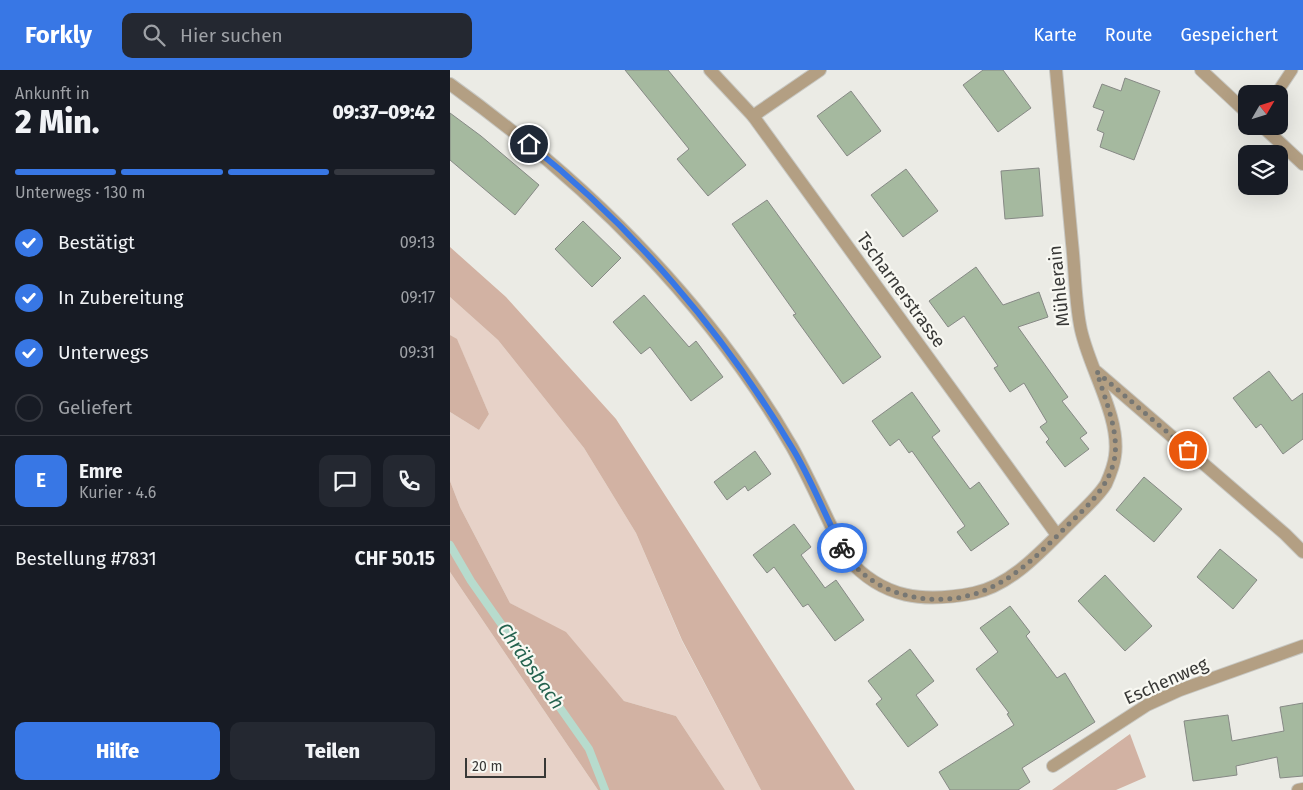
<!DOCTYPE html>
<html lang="de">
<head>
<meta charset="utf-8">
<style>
  body { margin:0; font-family:"Fira Sans",sans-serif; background:#242831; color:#f1f3f6; height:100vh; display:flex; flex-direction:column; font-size:19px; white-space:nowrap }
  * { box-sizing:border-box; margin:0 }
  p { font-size:16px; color:#9ea1a6 }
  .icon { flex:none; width:28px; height:28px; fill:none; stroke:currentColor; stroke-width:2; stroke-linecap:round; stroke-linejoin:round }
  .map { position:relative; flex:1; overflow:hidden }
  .drawer { display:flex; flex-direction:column; background:#171b24; width:450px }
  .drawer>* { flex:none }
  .needle { width:32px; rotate:51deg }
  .controls { position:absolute; left:788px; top:15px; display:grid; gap:10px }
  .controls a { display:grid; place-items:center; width:50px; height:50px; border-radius:10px; background:#171b24; box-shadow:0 5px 20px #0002; font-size:25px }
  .scale { position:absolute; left:15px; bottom:12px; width:81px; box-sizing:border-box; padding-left:5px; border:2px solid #383836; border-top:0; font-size:14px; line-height:18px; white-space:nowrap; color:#383836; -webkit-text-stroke:4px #f8f8f2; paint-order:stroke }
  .pin { position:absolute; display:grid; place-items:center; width:42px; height:42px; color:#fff; margin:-21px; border:2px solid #fff; border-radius:50%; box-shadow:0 1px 5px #0007 }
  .courier { position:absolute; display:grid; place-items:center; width:50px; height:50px; margin:-25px; border:4px solid #3877e5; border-radius:50%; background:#fff; color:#222; box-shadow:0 1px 6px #0007 }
  .overview em { font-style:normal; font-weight:800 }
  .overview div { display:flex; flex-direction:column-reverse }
  .overview { display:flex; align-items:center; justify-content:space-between; height:85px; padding:0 15px }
  h1 { font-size:32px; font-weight:800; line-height:38px }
  .bar { display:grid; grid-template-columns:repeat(4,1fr); gap:8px 5px; align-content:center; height:60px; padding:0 15px }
  .bar i { height:6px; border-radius:4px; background:#363941 }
  .bar .current { background:#3877e5 }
  .bar p { grid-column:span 4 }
  .line { display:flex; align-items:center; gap:12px; padding:0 15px; border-top:1px solid #363941 }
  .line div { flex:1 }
  .round { display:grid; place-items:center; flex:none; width:52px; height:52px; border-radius:10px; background:#242831 }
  ol { padding:0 15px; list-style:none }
  li { display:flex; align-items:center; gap:15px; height:55px }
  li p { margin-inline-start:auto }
  li .icon { padding:5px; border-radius:50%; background:#3877e5; color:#fff; stroke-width:4 }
  li:last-child { color:#9ea1a6 }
  li i { width:28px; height:28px; border:2px solid #363941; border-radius:50% }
  .primary-button { display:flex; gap:10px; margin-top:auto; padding:10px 15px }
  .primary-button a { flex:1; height:58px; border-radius:10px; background:#3877e5; color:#fff; font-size:20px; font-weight:800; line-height:58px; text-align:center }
  .primary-button a+a { background:#242831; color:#f1f3f6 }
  header { display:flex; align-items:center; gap:30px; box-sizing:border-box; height:70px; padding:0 25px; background:#3877e5; color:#fff }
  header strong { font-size:24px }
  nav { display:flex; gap:28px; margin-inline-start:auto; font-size:18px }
  .search { width:350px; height:45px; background:#242831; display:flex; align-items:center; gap:12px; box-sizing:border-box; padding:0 18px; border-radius:10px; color:#9ea1a6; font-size:19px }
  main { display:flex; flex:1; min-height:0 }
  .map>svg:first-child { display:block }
  .green { fill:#e7d2c8 }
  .forest { fill:#d2b2a3 }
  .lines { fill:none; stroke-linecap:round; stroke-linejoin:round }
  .stream { stroke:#b7dbcd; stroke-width:8 }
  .building { fill:#a5b99f; stroke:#868985 }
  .service-casing { stroke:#c7c7c2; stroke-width:13 }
  .minor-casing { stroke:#c7c7c2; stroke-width:14 }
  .tertiary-casing { stroke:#c7c7c2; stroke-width:14 }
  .service { stroke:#b39f83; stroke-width:11 }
  .minor { stroke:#b39f83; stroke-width:12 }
  .tertiary { stroke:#b39f83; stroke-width:12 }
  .done { stroke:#777773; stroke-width:5; stroke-dasharray:0 9 }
  .route { stroke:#3877e5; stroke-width:6 }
  .labels { text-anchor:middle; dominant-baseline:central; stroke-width:4.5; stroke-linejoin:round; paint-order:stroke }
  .street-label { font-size:18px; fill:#383836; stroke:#f8f8f2 }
  .water-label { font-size:19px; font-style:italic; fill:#23624e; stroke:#f8f8f2 }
</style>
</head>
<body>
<header>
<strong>Forkly</strong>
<div class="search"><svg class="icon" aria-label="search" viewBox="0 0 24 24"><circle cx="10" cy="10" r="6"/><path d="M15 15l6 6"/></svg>Hier suchen</div>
<nav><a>Karte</a><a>Route</a><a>Gespeichert</a></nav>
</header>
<main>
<section class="drawer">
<div class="overview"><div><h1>2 Min.</h1><p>Ankunft in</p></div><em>09:37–09:42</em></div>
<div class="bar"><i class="current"></i><i class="current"></i><i class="current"></i><i></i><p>Unterwegs · 130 m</p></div>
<ol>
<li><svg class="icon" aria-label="check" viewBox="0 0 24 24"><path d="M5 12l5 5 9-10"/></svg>Bestätigt<p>09:13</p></li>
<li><svg class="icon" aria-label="check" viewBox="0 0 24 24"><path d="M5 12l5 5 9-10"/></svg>In Zubereitung<p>09:17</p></li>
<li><svg class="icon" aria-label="check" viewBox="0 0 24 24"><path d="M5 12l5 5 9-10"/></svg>Unterwegs<p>09:31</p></li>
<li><i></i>Geliefert</li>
</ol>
<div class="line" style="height:90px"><b class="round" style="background:#3877e5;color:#fff">E</b><div><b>Emre</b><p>Kurier · 4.6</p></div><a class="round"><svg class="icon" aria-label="chat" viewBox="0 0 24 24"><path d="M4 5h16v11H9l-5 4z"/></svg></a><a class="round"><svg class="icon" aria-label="phone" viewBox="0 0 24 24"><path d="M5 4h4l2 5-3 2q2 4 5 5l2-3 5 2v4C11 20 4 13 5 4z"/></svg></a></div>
<div class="line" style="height:65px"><div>Bestellung #7831</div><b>CHF 50.15</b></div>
<div class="primary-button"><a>Hilfe</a><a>Teilen</a></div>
</section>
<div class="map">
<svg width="853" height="720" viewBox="0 0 853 720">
  <rect width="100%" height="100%" fill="#ebebe5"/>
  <g class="green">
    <polygon points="0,227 48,270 134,378 186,463 232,571 311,720 275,720 226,646 174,631 116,563 60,533 10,437 0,411 0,342 29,360 39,344 7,270 0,265"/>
    <polygon points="0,502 148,720 0,720"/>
  </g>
  <g class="forest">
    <polygon points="0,177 56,227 166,349 405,720 311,720 232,570 186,463 134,378 48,270 0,227"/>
    <polygon points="0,265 7,269 39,344 29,360 0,342"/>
    <polygon points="0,411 10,437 60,533 116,562 174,631 226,646 275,720 148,720 0,502"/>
    <polygon points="680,664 696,707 666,720 602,720"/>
  </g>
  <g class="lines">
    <polyline class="stream" points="0,475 21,511 139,679 155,720"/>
  </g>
  <g class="building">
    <polygon points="175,0 218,0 296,95 258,126 227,89 239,79"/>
    <polygon points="533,0 553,0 581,38 548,62 513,15"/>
    <polygon points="675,8 710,21 684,90 650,77 654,63 647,60 654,41 643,37 652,14 671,21"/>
    <polygon points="401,21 431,61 397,86 367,46"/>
    <polygon points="0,43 31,66 89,115 65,145 0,90"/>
    <polygon points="589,98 593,146 555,149 551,101"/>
    <polygon points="456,99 488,141 453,167 421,125"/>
    <polygon points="317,130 431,287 393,314 343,245 346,244 282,154"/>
    <polygon points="133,151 171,188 142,217 105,179"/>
    <polygon points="526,197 553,235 589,222 598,247 568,257 618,327 612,331 637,363 630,368 639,379 615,397 596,372 599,369 590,357 597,352 574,313 560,322 544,298 548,296 514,246 498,257 479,231"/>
    <polygon points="194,225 239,277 246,271 273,307 241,331 200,277 191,284 163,252"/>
    <polygon points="819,301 842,331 853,323 853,369 833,384 811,354 806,358 783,328"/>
    <polygon points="462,322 490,361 482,367 520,419 529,412 559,454 521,481 507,462 515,456 462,381 459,383 449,369 440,376 422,351"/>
    <polygon points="305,381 321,404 298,421 295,416 277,430 264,412"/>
    <polygon points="694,407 732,439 704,472 666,440"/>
    <polygon points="344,454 361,477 351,485 375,518 386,510 414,550 385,571 358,534 353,537 324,497 317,503 303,485"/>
    <polygon points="770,479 807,510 783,539 747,507"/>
    <polygon points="655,505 702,556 675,581 628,531"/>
    <polygon points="560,536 580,562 576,566 607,608 615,603 645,652 572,698 580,712 568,720 500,720 489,702 564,655 557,644 559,643 526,599 548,582 530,558"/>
    <polygon points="460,579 484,611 466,625 488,655 458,677 426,634 432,629 418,611"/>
    <polygon points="853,633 853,706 830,708 827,687 786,696 787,705 743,711 734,651 778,645 782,671 834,661 830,637"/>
  </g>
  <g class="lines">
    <defs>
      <polyline id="service" points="826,24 842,0"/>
      <g id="minor">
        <polyline points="260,0 303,46 607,465"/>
        <path d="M0,14C135,111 258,232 342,377C362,413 378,452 397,488C433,529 474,533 524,523C563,515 595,477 623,450C633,440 648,427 656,414C660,405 664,395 665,386C671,346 636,293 630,255C625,228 625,200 622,173C617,115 611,58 606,0"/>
        <polyline points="303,46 370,0"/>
        <polyline points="647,302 835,464 853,482"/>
        <polyline points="603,696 697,635 730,620 853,576"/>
        <polyline points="848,720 853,719"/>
      </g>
      <g id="tertiary">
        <polyline points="751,0 796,42"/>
        <polyline points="812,56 853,94"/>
      </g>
    </defs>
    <use href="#service" class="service-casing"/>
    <use href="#minor" class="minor-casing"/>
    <use href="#tertiary" class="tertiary-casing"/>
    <use href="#service" class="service"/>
    <use href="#minor" class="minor"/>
    <use href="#tertiary" class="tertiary"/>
  </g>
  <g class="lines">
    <path class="done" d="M392,478C420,529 492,542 542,517C571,503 594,479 616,457C633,440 654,422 662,398C673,368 655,331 647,302L738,380"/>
    <path class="route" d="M79,74C183,157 273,262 341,376C361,408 374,444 392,478"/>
  </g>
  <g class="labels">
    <g class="street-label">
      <text transform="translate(609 216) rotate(-96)">Mühlerain</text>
      <text transform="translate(451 220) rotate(54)">Tscharnerstrasse</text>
      <text transform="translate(716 611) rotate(-24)">Eschenweg</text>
    </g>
    <g class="water-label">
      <text transform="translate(81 596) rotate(55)">Chräbsbach</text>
    </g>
  </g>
</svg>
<div class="controls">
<a><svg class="needle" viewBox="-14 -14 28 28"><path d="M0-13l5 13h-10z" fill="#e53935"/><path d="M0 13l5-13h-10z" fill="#9ea1a6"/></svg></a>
<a><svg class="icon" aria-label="layers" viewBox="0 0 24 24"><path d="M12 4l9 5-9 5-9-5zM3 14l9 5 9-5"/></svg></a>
</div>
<div class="scale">20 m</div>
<div class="pin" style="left:738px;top:380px;background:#ea580c"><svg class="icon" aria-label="bag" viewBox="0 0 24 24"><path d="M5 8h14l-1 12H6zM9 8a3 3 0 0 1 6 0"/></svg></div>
<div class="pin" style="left:79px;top:74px;background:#1f2937"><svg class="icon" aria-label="home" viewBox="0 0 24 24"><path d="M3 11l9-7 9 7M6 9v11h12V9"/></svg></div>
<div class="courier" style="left:392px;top:478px"><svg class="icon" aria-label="bike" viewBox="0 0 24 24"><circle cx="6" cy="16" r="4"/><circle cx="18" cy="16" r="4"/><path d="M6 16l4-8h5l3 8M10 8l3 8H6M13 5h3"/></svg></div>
</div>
</main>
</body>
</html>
